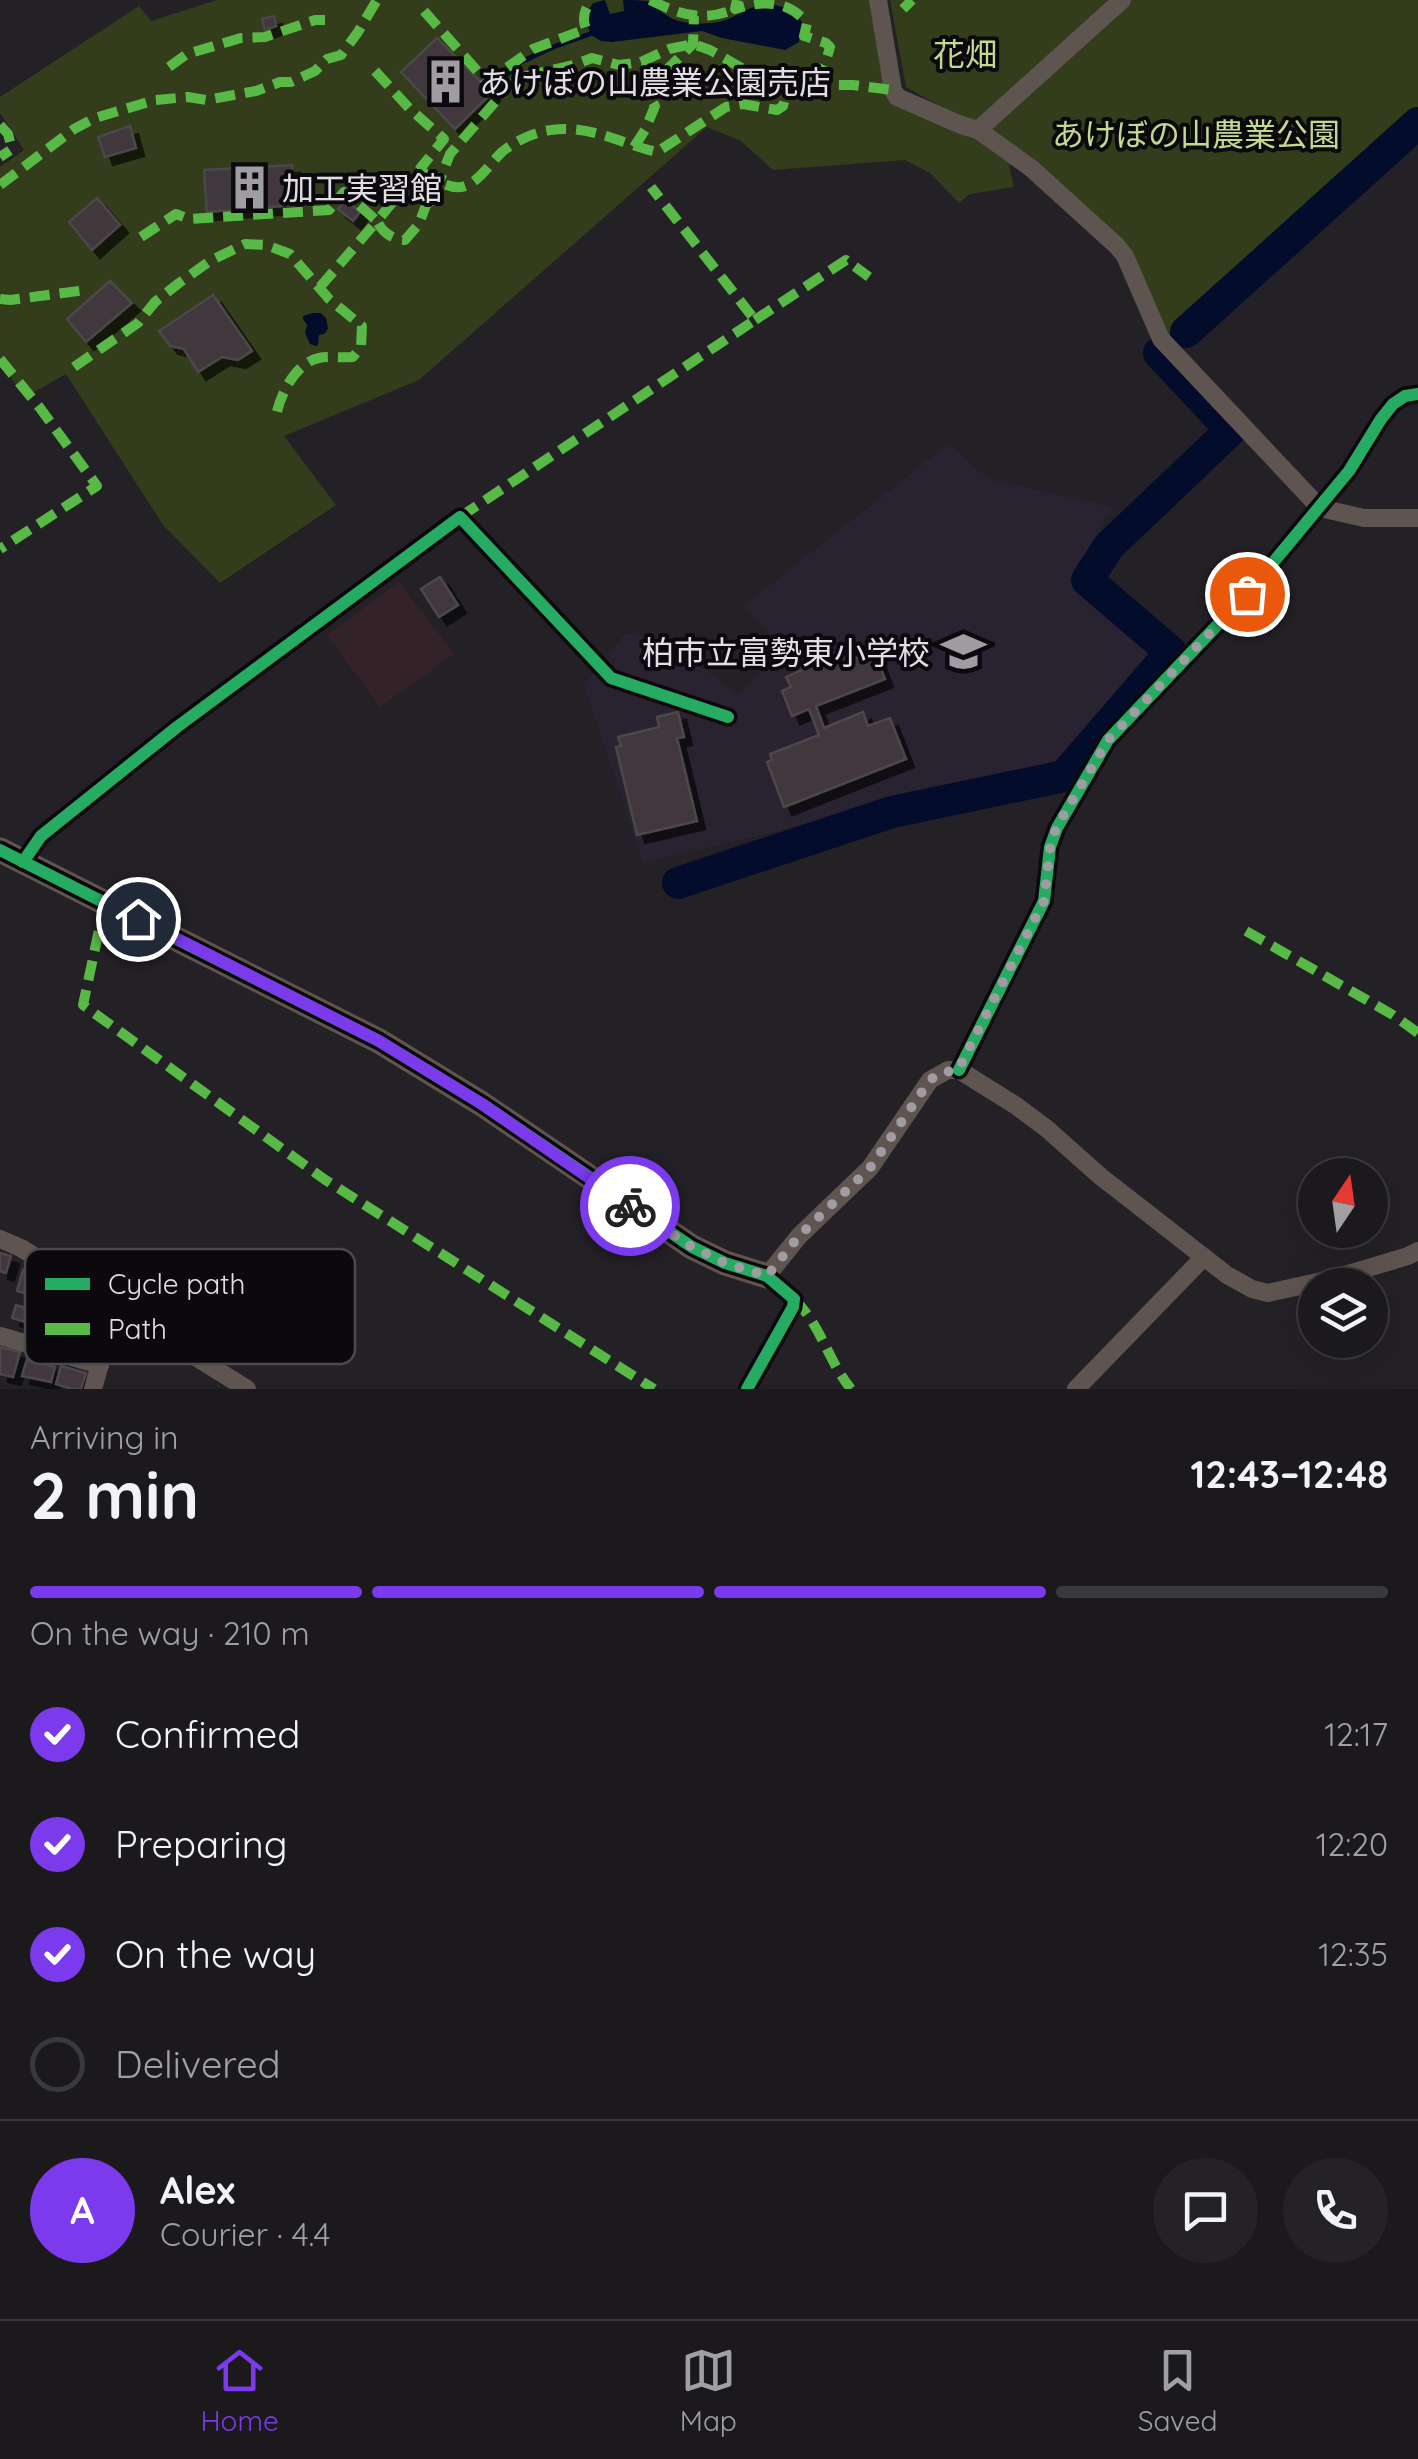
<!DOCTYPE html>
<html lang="en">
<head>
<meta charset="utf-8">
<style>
  body { margin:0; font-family:Quicksand,"Noto Sans JP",sans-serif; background:#242225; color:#f1f3f6; height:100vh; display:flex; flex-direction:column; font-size:38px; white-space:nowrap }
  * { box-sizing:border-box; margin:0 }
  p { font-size:32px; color:#a0a0a3 }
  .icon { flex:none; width:55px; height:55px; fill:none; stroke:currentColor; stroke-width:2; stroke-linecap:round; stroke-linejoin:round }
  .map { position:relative; height:1389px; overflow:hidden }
  .drawer { display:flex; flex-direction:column; background:#1b191c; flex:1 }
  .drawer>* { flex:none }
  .needle { width:65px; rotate:13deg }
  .tools { position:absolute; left:1298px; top:1158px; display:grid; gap:20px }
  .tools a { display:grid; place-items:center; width:90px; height:90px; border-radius:50%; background:#1b191c; box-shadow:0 10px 40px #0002,0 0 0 2px #39383b; font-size:50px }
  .pin { position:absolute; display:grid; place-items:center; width:85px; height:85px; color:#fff; margin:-42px; border:5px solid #fff; border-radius:50%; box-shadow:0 2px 10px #0007 }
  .courier { position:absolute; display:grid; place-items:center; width:100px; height:100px; margin:-50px; border:8px solid #7c3aed; border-radius:50%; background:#fff; color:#222; box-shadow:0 2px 12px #0007 }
  .overview em { font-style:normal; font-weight:700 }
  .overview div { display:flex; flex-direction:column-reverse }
  .overview { display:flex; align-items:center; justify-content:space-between; height:170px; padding:0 30px }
  h1 { font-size:65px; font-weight:700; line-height:75px }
  .bar { display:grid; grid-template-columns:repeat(4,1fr); gap:15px 10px; align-content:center; height:120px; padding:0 30px }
  .bar i { height:12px; border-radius:8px; background:#39383b }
  .bar .current { background:#7c3aed }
  .bar p { grid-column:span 4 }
  .line { display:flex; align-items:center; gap:25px; padding:0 30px; border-top:2px solid #39383b }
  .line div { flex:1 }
  .round { display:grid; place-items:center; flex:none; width:105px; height:105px; border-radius:52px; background:#242225 }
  ol { padding:0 30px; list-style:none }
  li { display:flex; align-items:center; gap:30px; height:110px }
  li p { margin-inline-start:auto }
  li .icon { padding:10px; border-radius:50%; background:#7c3aed; color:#fff; stroke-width:4 }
  li:last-child { color:#a0a0a3 }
  li i { width:55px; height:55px; border:5px solid #39383b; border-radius:50% }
  .dock { display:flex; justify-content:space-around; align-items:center; height:140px; border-top:2px solid #39383b; background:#1b191c; font-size:28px; color:#a0a0a3 }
  .dock a { display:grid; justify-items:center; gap:5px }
  .dock .current { color:#7c3aed }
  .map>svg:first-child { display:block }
  .industrial { fill:#332227 }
  .built { fill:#292230 }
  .green { fill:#333c1b }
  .water { fill:#030c2a }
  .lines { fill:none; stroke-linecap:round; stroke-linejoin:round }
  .stream { stroke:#030c2a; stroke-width:5 }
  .river { stroke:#030c2a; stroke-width:32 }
  .building { fill:#40373e; stroke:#4b474b; stroke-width:2.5; filter:url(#shadow) }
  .street { stroke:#5e5450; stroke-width:18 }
  .secondary { stroke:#61534d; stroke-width:25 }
  .quiet { stroke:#58b947; stroke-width:10; stroke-dasharray:20 10; stroke-linecap:butt }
  .cycleway-casing { stroke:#0c090e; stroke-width:19 }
  .cycleway { stroke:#26ab63; stroke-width:12 }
  .done { stroke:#9f9ca2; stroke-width:10; stroke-dasharray:0 18 }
  .route { stroke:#7c3aed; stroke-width:12 }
  .labels { text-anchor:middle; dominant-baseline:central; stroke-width:8; stroke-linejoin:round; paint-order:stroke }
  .park-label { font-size:32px; fill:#c2d98f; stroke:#0c090e }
  .poi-label { font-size:32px; fill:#e1dee4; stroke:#0c090e; text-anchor:start }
  .key { fill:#0c090e; stroke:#4c494e; stroke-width:2.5 }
  .key-label { font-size:28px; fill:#e1dee4 }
</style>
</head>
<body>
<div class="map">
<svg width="1418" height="1389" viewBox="0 0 1418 1389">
  <defs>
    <filter id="shadow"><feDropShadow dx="8" dy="8" stdDeviation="0" flood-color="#0009"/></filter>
  </defs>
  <rect width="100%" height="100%" fill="#242126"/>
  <polygon class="industrial" points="399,582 454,654 380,707 327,635"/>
  <polygon class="built" points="949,443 988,479 1113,507 1070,581 1157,659 1064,763 643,863 584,685 625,634 666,639 739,696 781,645 743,607"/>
  <g class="green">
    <polygon points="217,0 874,0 885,80 966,131 1012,163 1009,166 1014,187 970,194 959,203 930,173 905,160 773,170 741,141 707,127 419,380 284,436 336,505 220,583 163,525 66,374 25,397 0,363 0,167 24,150 0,113 0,97 139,6 151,21"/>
    <polygon points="890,0 1418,0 1418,117 1168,337 1123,250 955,115 906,87"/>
  </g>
  <g class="water">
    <path d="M605,0L610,14L624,11L623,0C630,0 640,0 647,1C654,4 659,11 666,15C679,24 697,24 712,23C739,21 747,0 779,6C792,8 797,13 803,24L799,42L785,50L722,38L702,31L612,42L601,41L591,35C586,23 585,15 593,3Z"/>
    <polygon points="313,313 321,313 326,318 328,329 324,334 319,335 318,345 316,346 310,344 305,333 307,325 303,319 303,316"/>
  </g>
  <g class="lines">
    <polyline class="stream" points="495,85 521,62 553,47 590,34"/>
    <g class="river">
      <polyline points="1186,332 1418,123"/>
      <polyline points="678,883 892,812 1064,776 1171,652 1087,580 1109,546 1231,430 1159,353"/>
    </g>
  </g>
  <g class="building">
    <polygon points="274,16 276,26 265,30 262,19"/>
    <polygon points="437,38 492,93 455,129 401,72"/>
    <polygon points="130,126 136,148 105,157 98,137"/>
    <polygon points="292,165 294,205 207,212 204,170"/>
    <polygon points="97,198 120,225 92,250 69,222"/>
    <polygon points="346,200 360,212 353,221 338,209"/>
    <polygon points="110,281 132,303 86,342 67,319"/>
    <polygon points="213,295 252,351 238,360 222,357 198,372 184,349 170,346 159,331"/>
    <polygon points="440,577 458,605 439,617 421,589"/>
    <polygon points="849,647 854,659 874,651 885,679 816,706 824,728 863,712 868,726 890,718 906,759 784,807 767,762 772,760 770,754 819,735 809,709 792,716 782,691 791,687 786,677 802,670 801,666"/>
    <polygon points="678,712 684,737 677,738 697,821 637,835 616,747 621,746 618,737 659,727 657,717"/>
    <polygon points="0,1253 11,1256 6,1273 0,1271"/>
    <polygon points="23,1270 44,1276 38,1297 17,1291"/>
    <polygon points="16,1305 33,1310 29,1323 12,1318"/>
    <polygon points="0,1347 20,1352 13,1377 0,1374"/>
    <polygon points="28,1356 48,1362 47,1365 55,1367 51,1382 22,1376"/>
    <polygon points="61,1366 86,1373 81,1389 71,1389 56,1384"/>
  </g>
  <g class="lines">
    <g class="street">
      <polyline points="878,0 893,90 897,97 961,125 978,130 1031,168 1117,246 1125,256 1161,339 1320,508 1364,518 1418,518"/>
      <polyline points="978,130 1122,0"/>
      <polyline points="23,862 41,836 177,727 460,517 611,678 728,717"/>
      <polyline points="959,1070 1044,901 1050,847 1057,828 1108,740 1247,594 1349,471 1381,419 1393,404 1405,396 1418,394"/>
      <polyline points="0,1239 21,1248 247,1389"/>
      <polyline points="0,1336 100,1365"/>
      <polyline points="93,1389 116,1307"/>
      <polyline points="747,1389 793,1307 794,1299 767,1276 799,1236 870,1168 930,1080 948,1070 959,1070 1015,1105 1046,1128 1100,1176 1227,1275 1252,1289 1268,1293 1331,1279 1408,1256 1418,1251"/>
      <polyline points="1076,1389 1204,1257"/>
    </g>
    <polyline class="secondary" points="0,850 379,1041 482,1104 692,1247 725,1263 767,1276"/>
    <g class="quiet">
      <path d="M650,0C681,15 702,22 735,9"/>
      <polyline points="903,9 912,0"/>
      <path d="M424,11L487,82L533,49L586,29C582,19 584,7 593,0"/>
      <polyline points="169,67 187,54 241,38 265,37 315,20 325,20"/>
      <polyline points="375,71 410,109 444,139 419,170"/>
      <polyline points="0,125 8,134 12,149 0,157"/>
      <polyline points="634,147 645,130 655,106 646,90 693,44 694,16"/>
      <polyline points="0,185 74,129 95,118 155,100 188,97 206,100 256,91 280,82 291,82 315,71 327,59 341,55 358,32 377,0"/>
      <path d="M141,237L176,214L189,219L329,210L344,192L377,221L419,170C431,177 447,189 461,187C477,185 491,162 502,152C515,141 534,132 551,130C590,124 621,144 657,152L726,107L743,104L777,110L783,106L789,83C818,70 820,83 830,47L826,43L804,36L807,23C788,0 763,0 735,9L737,0"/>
      <path d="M320,287L377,221C382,232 393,240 405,240L419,224L426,205L432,200L450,154L508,87L522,77L573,65L592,58L619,65L641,62L669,49L693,44L710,50L754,75L801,85H853L893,90"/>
      <polyline points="0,299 10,300 86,290"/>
      <polyline points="755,320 846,260 869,277"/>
      <polyline points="0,359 40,408 97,486 0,549"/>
      <path d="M74,367L138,323L155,302L179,283L210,261L245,244L266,245L290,254L329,299L362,326L361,347L353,357C342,358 329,356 319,358C295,363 280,395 276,416"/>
      <polyline points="460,517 755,320 651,187"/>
      <polyline points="105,902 83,1005 324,1179 654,1389"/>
      <polyline points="1246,931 1393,1015 1418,1033"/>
      <path d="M794,1299C821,1325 828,1361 851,1389"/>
    </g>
    <defs>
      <g id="cycleway">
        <polyline points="0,850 379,1041 482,1104 692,1247 725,1263 767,1276 794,1299 793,1307 747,1389"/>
        <polyline points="23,862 41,836 177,727 460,517 611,678 728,717"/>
        <polyline points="959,1070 1044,901 1050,847 1057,828 1108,740 1247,594 1349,471 1381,419 1393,404 1405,396 1418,394"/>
      </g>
    </defs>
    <use href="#cycleway" class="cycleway-casing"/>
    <use href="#cycleway" class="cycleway"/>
  </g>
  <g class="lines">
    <polyline class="done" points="630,1206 692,1247 725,1263 767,1276 799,1236 870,1168 930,1080 940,1073 958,1070 1044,901 1050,848 1056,828 1108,740 1247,594"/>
    <polyline class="route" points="138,919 379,1041 482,1104 630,1206"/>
  </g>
  <defs>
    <symbol id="building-bare" viewBox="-9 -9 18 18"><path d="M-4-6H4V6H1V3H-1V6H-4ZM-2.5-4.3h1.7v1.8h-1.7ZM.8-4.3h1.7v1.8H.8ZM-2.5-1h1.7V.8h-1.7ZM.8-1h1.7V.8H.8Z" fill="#9f9ca2" stroke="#0c090e" stroke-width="2.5" paint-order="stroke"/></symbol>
    <symbol id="school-bare" viewBox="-9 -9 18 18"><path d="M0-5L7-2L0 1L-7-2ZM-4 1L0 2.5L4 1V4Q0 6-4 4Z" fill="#9f9ca2" stroke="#0c090e" stroke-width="2.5" paint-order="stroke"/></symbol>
  </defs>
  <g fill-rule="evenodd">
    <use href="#building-bare" x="414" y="50" width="63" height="63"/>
    <use href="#building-bare" x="218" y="156" width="63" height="63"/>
    <use href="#school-bare" x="932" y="620" width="63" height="63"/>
  </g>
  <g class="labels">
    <g class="park-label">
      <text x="965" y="54">花畑</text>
      <text x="1196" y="134">あけぼの山農業公園</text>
    </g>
    <g class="poi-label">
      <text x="479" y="82">あけぼの山農業公園売店</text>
      <text x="282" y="188">加工実習館</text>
      <text x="930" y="652" text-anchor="end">柏市立富勢東小学校</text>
    </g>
  </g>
  <rect x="25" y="1249" width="330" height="115" rx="15" class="key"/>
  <rect x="45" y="1278" width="45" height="12" fill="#26ab63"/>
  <rect x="45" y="1323" width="45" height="12" fill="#58b947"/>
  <g class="key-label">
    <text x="108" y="1294">Cycle path</text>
    <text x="108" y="1339">Path</text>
  </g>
</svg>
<div class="tools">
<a><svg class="needle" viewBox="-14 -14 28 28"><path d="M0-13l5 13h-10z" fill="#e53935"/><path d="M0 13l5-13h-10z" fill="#a0a0a3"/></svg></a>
<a><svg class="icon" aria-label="layers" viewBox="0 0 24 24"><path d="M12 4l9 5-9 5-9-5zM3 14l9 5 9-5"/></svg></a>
</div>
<div class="pin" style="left:1247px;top:594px;background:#ea580c"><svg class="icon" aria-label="bag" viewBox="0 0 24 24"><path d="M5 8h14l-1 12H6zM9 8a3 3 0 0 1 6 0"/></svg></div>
<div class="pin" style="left:138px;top:919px;background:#1f2937"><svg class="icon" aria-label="home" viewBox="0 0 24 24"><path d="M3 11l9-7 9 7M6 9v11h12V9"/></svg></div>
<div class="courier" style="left:630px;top:1206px"><svg class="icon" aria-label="bike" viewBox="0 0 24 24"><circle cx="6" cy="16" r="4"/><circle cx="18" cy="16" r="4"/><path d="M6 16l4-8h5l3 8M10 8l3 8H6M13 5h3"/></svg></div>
</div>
<section class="drawer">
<div class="overview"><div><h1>2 min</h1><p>Arriving in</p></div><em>12:43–12:48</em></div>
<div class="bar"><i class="current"></i><i class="current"></i><i class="current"></i><i></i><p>On the way · 210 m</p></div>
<ol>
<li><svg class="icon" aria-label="check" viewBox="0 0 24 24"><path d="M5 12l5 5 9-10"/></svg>Confirmed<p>12:17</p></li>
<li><svg class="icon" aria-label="check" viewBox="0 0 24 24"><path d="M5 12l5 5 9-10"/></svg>Preparing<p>12:20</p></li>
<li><svg class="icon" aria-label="check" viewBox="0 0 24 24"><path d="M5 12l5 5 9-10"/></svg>On the way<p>12:35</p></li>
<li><i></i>Delivered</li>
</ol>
<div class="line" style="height:180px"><b class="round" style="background:#7c3aed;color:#fff">A</b><div><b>Alex</b><p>Courier · 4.4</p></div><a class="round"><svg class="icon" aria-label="chat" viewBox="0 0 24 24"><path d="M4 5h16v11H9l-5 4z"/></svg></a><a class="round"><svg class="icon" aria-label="phone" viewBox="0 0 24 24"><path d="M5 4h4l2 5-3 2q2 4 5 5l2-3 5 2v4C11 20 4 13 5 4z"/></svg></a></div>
</section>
<nav class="dock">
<a class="current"><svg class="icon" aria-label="home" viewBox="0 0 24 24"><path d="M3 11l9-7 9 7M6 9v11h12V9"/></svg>Home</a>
<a><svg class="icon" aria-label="map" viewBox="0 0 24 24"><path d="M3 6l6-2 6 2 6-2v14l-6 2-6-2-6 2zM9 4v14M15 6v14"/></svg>Map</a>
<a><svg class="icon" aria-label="saved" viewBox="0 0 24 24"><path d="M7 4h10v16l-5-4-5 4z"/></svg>Saved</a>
</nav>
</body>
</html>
